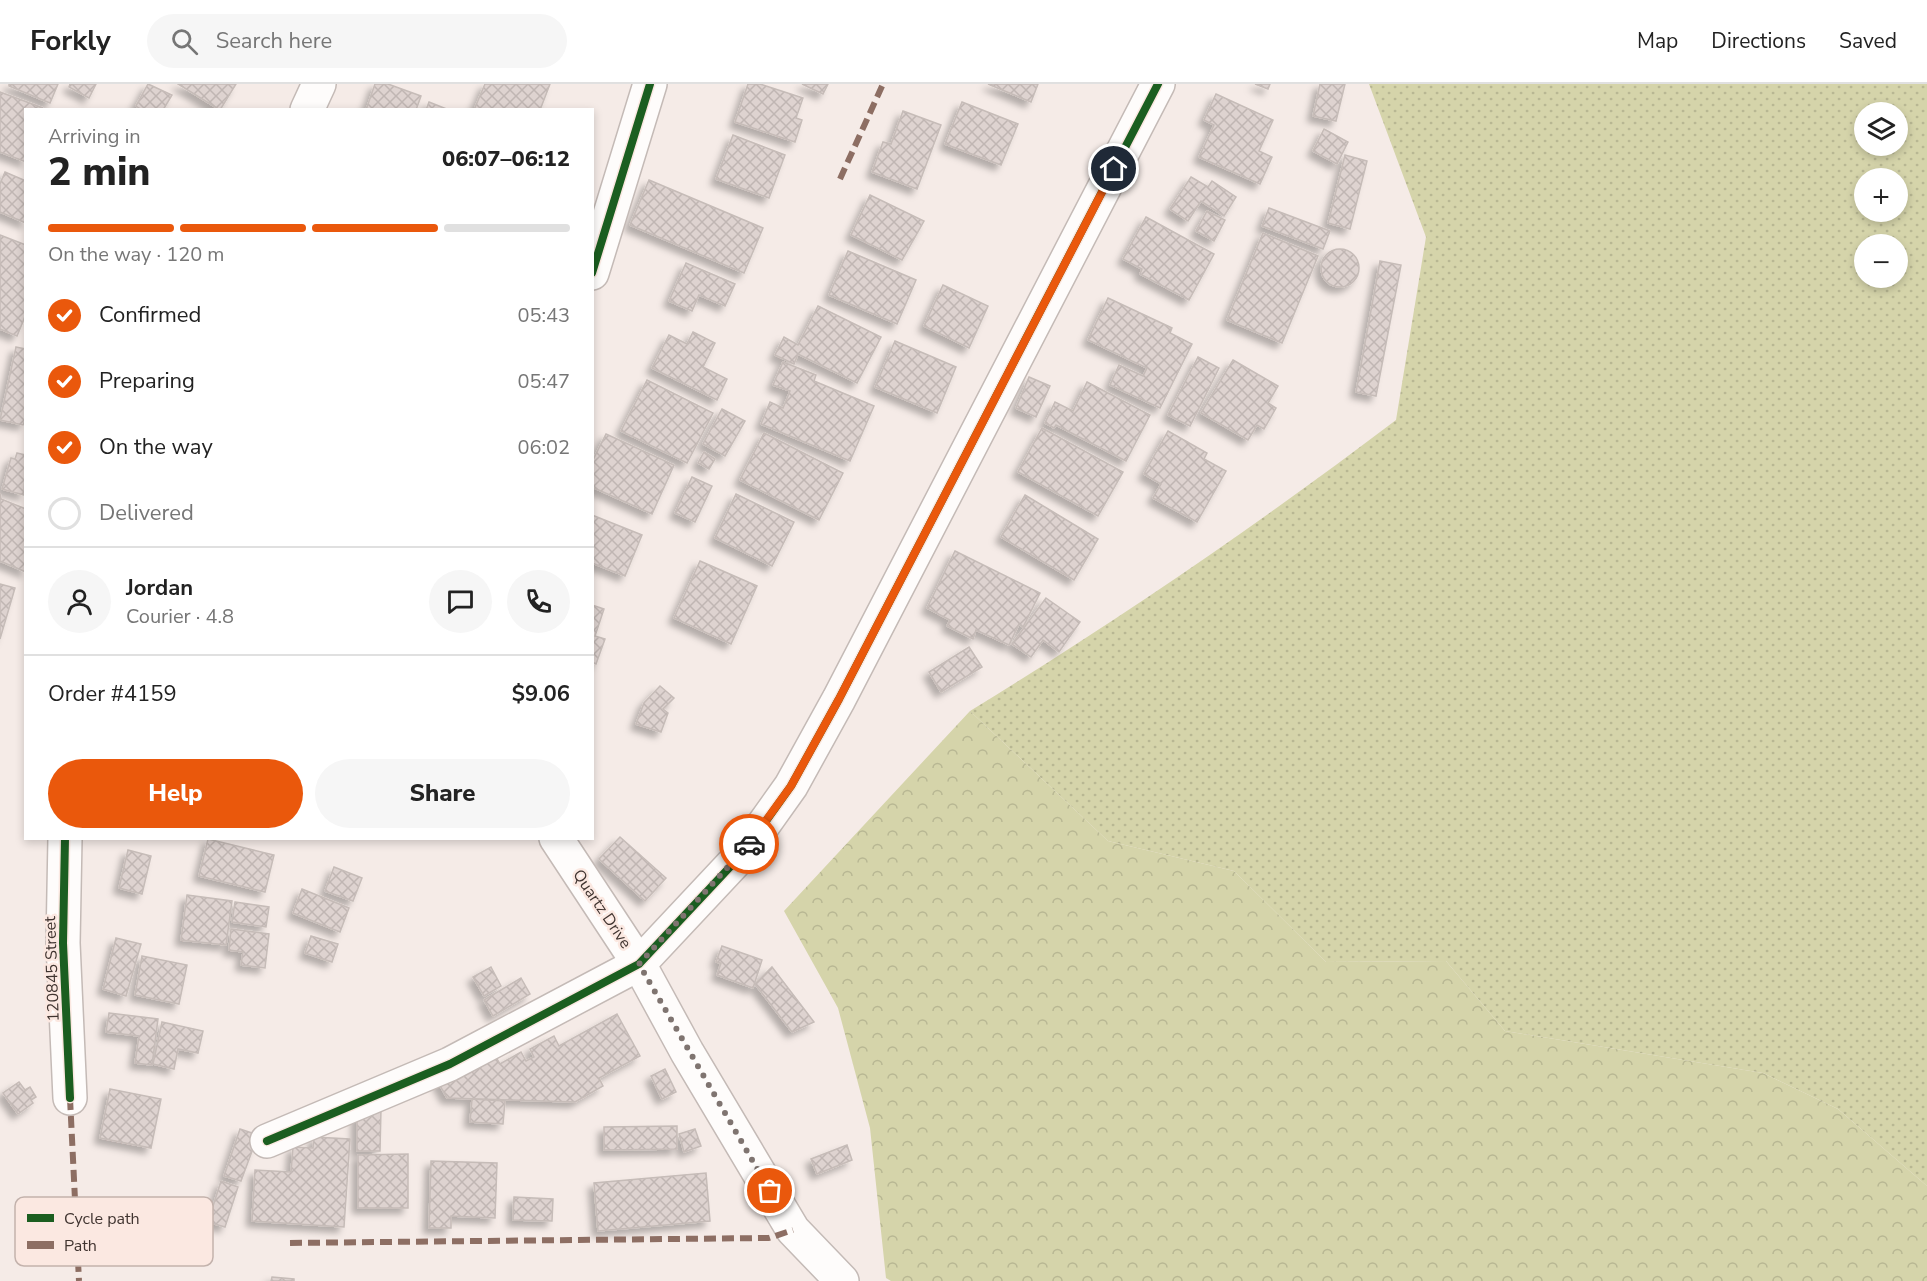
<!DOCTYPE html>
<html lang="en">
<head>
<meta charset="utf-8">
<style>
  body { margin:0; font-family:"Nunito Sans",sans-serif; background:#f6f6f6; color:#222; height:100vh; display:flex; flex-direction:column; font-size:22px; white-space:nowrap }
  * { box-sizing:border-box; margin:0 }
  p { font-size:20px; color:#767676 }
  .icon { flex:none; width:33px; height:33px; fill:none; stroke:currentColor; stroke-width:2; stroke-linecap:round; stroke-linejoin:round }
  .map { position:relative; flex:1; overflow:hidden }
  .panel { position:absolute; left:24px; top:24px; width:570px; height:732px; display:flex; flex-direction:column; background:#fff; border-radius:0px; box-shadow:0 3px 9px #0003 }
  .panel>* { flex:none }
  .buttons { position:absolute; left:1854px; top:18px; display:grid; gap:12px }
  .buttons a { display:grid; place-items:center; width:54px; height:54px; border-radius:50%; background:#fff; box-shadow:0 3px 9px #0003; font-size:30px }
  .pin { position:absolute; display:grid; place-items:center; width:51px; height:51px; color:#fff; margin:-26px; border:3px solid #fff; border-radius:50%; box-shadow:0 2px 6px #0007 }
  .courier { position:absolute; display:grid; place-items:center; width:60px; height:60px; margin:-30px; border:4px solid #ea580c; border-radius:50%; background:#fff; color:#222; box-shadow:0 2px 8px #0007 }
  .headline em { font-style:normal; font-weight:800 }
  .headline div { display:flex; flex-direction:column-reverse }
  .headline { display:flex; align-items:center; justify-content:space-between; height:102px; padding:0 24px }
  h1 { font-size:39px; font-weight:800; line-height:45px }
  .bar { display:grid; grid-template-columns:repeat(4,1fr); gap:9px 6px; align-content:center; height:72px; padding:0 24px }
  .bar i { height:8px; border-radius:4px; background:#e0e0e0 }
  .bar .active { background:#ea580c }
  .bar p { grid-column:span 4 }
  .line { display:flex; align-items:center; gap:15px; padding:0 24px; border-top:2px solid #e0e0e0 }
  .line div { flex:1 }
  .round { display:grid; place-items:center; flex:none; width:63px; height:63px; border-radius:32px; background:#f6f6f6 }
  ol { padding:0 24px; list-style:none }
  li { display:flex; align-items:center; gap:18px; height:66px }
  li p { margin-inline-start:auto }
  li .icon { padding:6px; border-radius:50%; background:#ea580c; color:#fff; stroke-width:4 }
  li:last-child { color:#767676 }
  li i { width:33px; height:33px; border:3px solid #e0e0e0; border-radius:50% }
  .cta { display:flex; gap:12px; margin-top:auto; padding:12px 24px }
  .cta a { flex:1; height:69px; border-radius:36px; background:#ea580c; color:#fff; font-size:24px; font-weight:800; line-height:69px; text-align:center }
  .cta a+a { background:#f6f6f6; color:#222 }
  header { display:flex; align-items:center; gap:36px; box-sizing:border-box; height:84px; padding:0 30px; background:#fff; border-bottom:2px solid #e0e0e0 }
  header strong { font-size:28px }
  nav { display:flex; gap:33px; margin-inline-start:auto; font-size:21px }
  .search { width:420px; height:54px; background:#f6f6f6; display:flex; align-items:center; gap:15px; box-sizing:border-box; padding:0 21px; border-radius:33px; color:#767676; font-size:22px }
  .map>svg:first-child { display:block }
  .grass { fill:url(#grass-dots); fill-rule:evenodd }
  .forest { fill:url(#forest-crowns) }
  .building { fill:url(#building-cross-hatch); stroke:#c6bcb8; stroke-width:1.5; filter:url(#shadow) }
  .lines { fill:none; stroke-linecap:round; stroke-linejoin:round }
  .minor-casing { stroke:#c4bab6; stroke-width:36 }
  .minor { stroke:#fefcfb; stroke-width:33 }
  .quiet { stroke:#8d6e63; stroke-width:6; stroke-dasharray:12 6; stroke-linecap:butt }
  .cycleway-casing { stroke:#fbe8e1; stroke-width:11 }
  .cycleway { stroke:#1b5e20; stroke-width:8 }
  .done { stroke:#7f7470; stroke-width:6; stroke-dasharray:0 10.8 }
  .route { stroke:#ea580c; stroke-width:8 }
  .labels { text-anchor:middle; dominant-baseline:central; stroke-width:5; stroke-linejoin:round; paint-order:stroke }
  .street-label { font-size:16px; fill:#403430; stroke:#fbe8e1 }
  .key { fill:#fbe8e1; stroke:#c3b2ac; stroke-width:1.5 }
  .key-label { font-size:16px; fill:#403430 }
</style>
</head>
<body>
<header>
<strong>Forkly</strong>
<div class="search"><svg class="icon" aria-label="search" viewBox="0 0 24 24"><circle cx="10" cy="10" r="6"/><path d="M15 15l6 6"/></svg>Search here</div>
<nav><a>Map</a><a>Directions</a><a>Saved</a></nav>
</header>
<div class="map">
<svg width="1927" height="1197" viewBox="0 0 1927 1197">
  <defs>
    <pattern id="grass-dots" width="8" height="8" patternUnits="userSpaceOnUse" patternTransform="scale(1.5)"><rect width="8" height="8" fill="#d5d4aa"/><path d="M2 2h.1M6 6h.1" fill="none" stroke="#b8b793" stroke-width="1.8" stroke-linecap="round"/></pattern>
    <pattern id="forest-crowns" width="20" height="18" patternUnits="userSpaceOnUse" patternTransform="scale(1.5)"><rect width="20" height="18" fill="#d5d4aa"/><path d="M2 6a3 3 0 1 1 6 0M12 15a3 3 0 1 1 6 0" fill="none" stroke="#b8b793"/></pattern>
    <pattern id="building-cross-hatch" width="8" height="8" patternUnits="userSpaceOnUse" patternTransform="scale(1.5)"><rect width="8" height="8" fill="#ded3d0"/><path d="M0 0l8 8M0 8l8-8" fill="none" stroke="#c0b6b3"/></pattern>
    <filter id="shadow"><feDropShadow dx="-5.5" dy="5.5" stdDeviation="3" flood-color="#0004"/></filter>
  </defs>
  <rect width="100%" height="100%" fill="#f5ebe7"/>
  <path class="grass" d="M1369,0H1927V1102L1838,1025L1763,989L1505,947L1446,877L1326,878L1234,787L1108,757L970,627C1117,537 1259,440 1396,336L1426,153ZM1864,28H1898V62H1864ZM1864,94H1898V128H1864ZM1864,160H1898V194H1864Z"/>
  <polygon class="forest" points="970,627 1108,757 1234,787 1326,878 1446,877 1505,947 1763,989 1838,1025 1927,1102 1927,1197 891,1197 886,1194 870,1044 838,924 784,827"/>
  <g class="building">
    <polygon points="9,0 58,0 50,19 9,2"/>
    <polygon points="70,0 96,0 89,14 69,3"/>
    <polygon points="148,0 172,11 163,26 142,26 136,22"/>
    <polygon points="178,0 236,0 220,26"/>
    <polygon points="375,0 388,0 421,12 416,26 366,26"/>
    <polygon points="485,0 550,0 540,26 474,26"/>
    <polygon points="748,0 760,0 803,14 796,34 802,36 795,58 735,38"/>
    <polygon points="802,0 828,0 823,10"/>
    <polygon points="988,0 1038,0 1031,18"/>
    <polygon points="1255,0 1270,0 1268,5"/>
    <polygon points="1320,0 1345,0 1336,37 1313,32"/>
    <polygon points="0,8 43,24 26,26 26,78 0,68"/>
    <polygon points="1216,10 1273,36 1259,67 1272,73 1260,100 1199,73 1214,41 1204,36"/>
    <polygon points="429,18 449,26 426,26"/>
    <polygon points="962,18 1018,40 1001,81 945,60"/>
    <polygon points="903,27 941,41 917,105 872,88 883,58 891,60"/>
    <polygon points="1324,45 1348,58 1337,80 1313,67"/>
    <polygon points="733,51 785,71 769,114 716,95"/>
    <polygon points="1345,71 1367,77 1350,145 1328,139"/>
    <polygon points="5,88 26,97 26,139 0,128 0,100"/>
    <polygon points="1191,93 1208,103 1212,97 1236,113 1224,132 1201,117 1188,137 1170,125"/>
    <polygon points="649,96 763,144 744,189 630,141"/>
    <polygon points="870,111 924,137 902,176 851,151"/>
    <polygon points="1269,124 1330,147 1323,165 1262,142"/>
    <polygon points="1207,127 1225,136 1214,157 1196,147"/>
    <polygon points="1146,133 1214,170 1189,216 1140,190 1142,185 1123,175"/>
    <polygon points="1263,149 1318,172 1282,259 1227,236"/>
    <polygon points="0,151 26,161 26,230 17,252 0,245"/>
    <circle cx="1340" cy="184" r="19"/>
    <polygon points="848,167 916,196 897,240 829,211"/>
    <polygon points="1380,177 1401,181 1376,312 1356,308"/>
    <polygon points="686,179 735,200 725,222 699,211 692,227 669,217"/>
    <polygon points="943,201 988,222 969,264 924,242"/>
    <polygon points="1108,214 1172,244 1170,249 1192,260 1160,324 1110,301 1119,281 1143,292 1147,284 1088,256"/>
    <polygon points="818,222 881,253 857,299 798,270 794,280 775,271 784,253 798,261"/>
    <polygon points="693,248 715,259 703,283 727,295 717,316 652,284 669,251 687,260"/>
    <polygon points="895,257 956,283 937,329 875,303"/>
    <polygon points="16,263 26,265 26,334 23,341 0,336"/>
    <polygon points="1198,273 1219,284 1190,342 1168,331"/>
    <polygon points="1233,276 1278,302 1268,319 1276,324 1264,345 1257,341 1248,356 1201,329"/>
    <polygon points="783,278 816,291 814,297 874,322 850,377 761,340 770,318 783,324 790,307 773,301"/>
    <polygon points="1029,293 1050,302 1036,333 1016,324"/>
    <polygon points="647,296 713,329 687,379 621,347"/>
    <polygon points="1087,298 1150,331 1126,377 1056,341 1054,344 1045,339 1055,318 1073,327"/>
    <polygon points="722,325 745,337 725,372 703,360"/>
    <polygon points="1042,344 1123,388 1098,432 1018,388"/>
    <polygon points="1168,347 1207,369 1204,375 1226,387 1197,438 1153,414 1161,400 1144,390"/>
    <polygon points="764,349 843,389 819,436 740,396"/>
    <polygon points="606,350 674,381 652,430 592,403 592,378"/>
    <polygon points="704,368 715,375 709,385 698,379"/>
    <polygon points="17,369 26,371 24,411 2,405 11,374 15,375"/>
    <polygon points="692,393 712,402 695,438 675,429"/>
    <polygon points="0,409 1,415 26,425 26,488 0,477"/>
    <polygon points="736,410 794,438 772,482 715,454"/>
    <polygon points="1025,411 1098,455 1074,496 1001,453"/>
    <polygon points="592,431 642,451 625,492 592,479"/>
    <polygon points="955,467 1040,509 1023,543 1019,540 1009,561 976,546 973,555 947,542 950,536 927,524"/>
    <polygon points="700,477 757,502 731,560 674,534"/>
    <polygon points="0,500 15,504 0,555"/>
    <polygon points="1046,514 1080,538 1059,568 1043,556 1031,573 1012,560"/>
    <polygon points="592,521 604,525 595,552 605,555 596,580 592,578"/>
    <polygon points="969,563 982,583 941,608 929,588"/>
    <polygon points="660,602 674,614 663,625 668,629 661,648 636,640 644,619"/>
    <polygon points="620,753 666,794 645,817 599,775"/>
    <polygon points="208,755 274,771 265,808 199,792"/>
    <polygon points="128,766 151,772 142,810 119,804"/>
    <polygon points="334,783 362,794 353,817 325,807"/>
    <polygon points="302,805 349,824 340,848 293,829"/>
    <polygon points="187,811 232,817 226,861 181,856"/>
    <polygon points="235,818 269,823 266,843 232,838"/>
    <polygon points="231,845 269,850 265,884 241,881 243,868 229,866"/>
    <polygon points="311,852 338,860 332,878 305,869"/>
    <polygon points="116,854 141,860 126,912 103,905"/>
    <polygon points="722,862 762,876 753,904 717,891 721,879 716,878"/>
    <polygon points="142,872 187,881 179,920 135,911"/>
    <polygon points="491,883 501,902 484,912 473,893"/>
    <polygon points="772,883 814,938 792,948 755,900"/>
    <polygon points="521,894 530,910 493,932 484,916"/>
    <polygon points="109,929 158,935 152,981 135,979 139,952 106,948"/>
    <polygon points="617,930 640,972 599,994 603,1002 575,1018 447,1014 437,996 492,966 500,980 521,968 526,977 534,973 530,965 554,952 559,962"/>
    <polygon points="162,938 203,947 198,969 178,965 174,985 153,980"/>
    <polygon points="665,985 676,1008 662,1015 651,992"/>
    <polygon points="19,998 25,1006 30,1003 36,1013 31,1016 33,1019 18,1030 3,1009"/>
    <polygon points="110,1005 161,1015 151,1064 100,1054"/>
    <polygon points="472,1015 505,1017 503,1040 470,1038"/>
    <polygon points="357,1025 381,1025 380,1067 357,1067"/>
    <polygon points="677,1042 677,1065 604,1066 604,1043"/>
    <polygon points="240,1045 258,1051 241,1097 224,1092"/>
    <polygon points="695,1045 701,1062 684,1068 679,1050"/>
    <polygon points="314,1053 350,1055 344,1143 252,1137 255,1086 291,1088 293,1063 313,1064"/>
    <polygon points="847,1061 852,1076 817,1090 811,1075"/>
    <polygon points="408,1070 408,1124 358,1124 358,1071"/>
    <polygon points="431,1077 497,1079 495,1134 451,1132 451,1144 429,1144"/>
    <polygon points="706,1089 710,1137 598,1147 594,1099"/>
    <polygon points="221,1097 238,1103 225,1143 208,1138"/>
    <polygon points="514,1113 553,1115 552,1137 513,1136"/>
    <polygon points="272,1193 294,1195 294,1197 271,1197"/>
  </g>
  <g class="lines">
    <defs>
      <g id="minor">
        <polyline points="307,26 319,0"/>
        <polyline points="592,189 650,0"/>
        <polyline points="65,754 63,859 70,1014"/>
        <polyline points="556,754 639,880 687,968 793,1146 842,1197"/>
        <polyline points="267,1057 450,980 639,880 744,768 791,702 839,615 1158,0"/>
      </g>
    </defs>
    <use href="#minor" class="minor-casing"/>
    <use href="#minor" class="minor"/>
    <g class="quiet">
      <polyline points="840,95 883,0"/>
      <polyline points="70,1014 79,1197"/>
      <polyline points="290,1159 769,1154 793,1146"/>
    </g>
    <defs>
      <g id="cycleway">
        <polyline points="592,189 650,0"/>
        <polyline points="65,754 63,859 70,1014"/>
        <polyline points="267,1057 450,980 639,880 744,768 791,702 839,615 1158,0"/>
      </g>
    </defs>
    <use href="#cycleway" class="cycleway-casing"/>
    <use href="#cycleway" class="cycleway"/>
  </g>
  <g class="lines">
    <polyline class="done" points="749,760 639,880 770,1107"/>
    <polyline class="route" points="749,760 791,702 839,615 1114,85"/>
  </g>
  <g class="labels">
    <g class="street-label">
      <text transform="translate(602 825) rotate(56)">Quartz Drive</text>
      <text transform="translate(52 885) rotate(-92)">120845 Street</text>
    </g>
  </g>
  <rect x="15" y="1113" width="198" height="69" rx="9" class="key"/>
  <rect x="27" y="1130" width="27" height="8" fill="#1b5e20"/>
  <rect x="27" y="1157" width="27" height="8" fill="#8d6e63"/>
  <g class="key-label">
    <text x="64" y="1140">Cycle path</text>
    <text x="64" y="1167">Path</text>
  </g>
</svg>
<div class="buttons">
<a><svg class="icon" aria-label="layers" viewBox="0 0 24 24"><path d="M12 4l9 5-9 5-9-5zM3 14l9 5 9-5"/></svg></a>
<a>+</a>
<a>−</a>
</div>
<div class="pin" style="left:770px;top:1107px;background:#ea580c"><svg class="icon" aria-label="bag" viewBox="0 0 24 24"><path d="M5 8h14l-1 12H6zM9 8a3 3 0 0 1 6 0"/></svg></div>
<div class="pin" style="left:1114px;top:85px;background:#1f2937"><svg class="icon" aria-label="home" viewBox="0 0 24 24"><path d="M3 11l9-7 9 7M6 9v11h12V9"/></svg></div>
<div class="courier" style="left:749px;top:760px"><svg class="icon" aria-label="car" viewBox="0 0 24 24"><path d="M5 17H2v-5l4-1 3-4h7l3 4 3 1v5h-3M9 17h6M6 11h13"/><circle cx="7" cy="17" r="2"/><circle cx="17" cy="17" r="2"/></svg></div>
<section class="panel">
<div class="headline"><div><h1>2 min</h1><p>Arriving in</p></div><em>06:07–06:12</em></div>
<div class="bar"><i class="active"></i><i class="active"></i><i class="active"></i><i></i><p>On the way · 120 m</p></div>
<ol>
<li><svg class="icon" aria-label="check" viewBox="0 0 24 24"><path d="M5 12l5 5 9-10"/></svg>Confirmed<p>05:43</p></li>
<li><svg class="icon" aria-label="check" viewBox="0 0 24 24"><path d="M5 12l5 5 9-10"/></svg>Preparing<p>05:47</p></li>
<li><svg class="icon" aria-label="check" viewBox="0 0 24 24"><path d="M5 12l5 5 9-10"/></svg>On the way<p>06:02</p></li>
<li><i></i>Delivered</li>
</ol>
<div class="line" style="height:108px"><a class="round"><svg class="icon" aria-label="person" viewBox="0 0 24 24"><circle cx="12" cy="8" r="4"/><path d="M4 21q1-7 8-7t8 7"/></svg></a><div><b>Jordan</b><p>Courier · 4.8</p></div><a class="round"><svg class="icon" aria-label="chat" viewBox="0 0 24 24"><path d="M4 5h16v11H9l-5 4z"/></svg></a><a class="round"><svg class="icon" aria-label="phone" viewBox="0 0 24 24"><path d="M5 4h4l2 5-3 2q2 4 5 5l2-3 5 2v4C11 20 4 13 5 4z"/></svg></a></div>
<div class="line" style="height:78px"><div>Order #4159</div><b>$9.06</b></div>
<div class="cta"><a>Help</a><a>Share</a></div>
</section>
</div>
</body>
</html>
